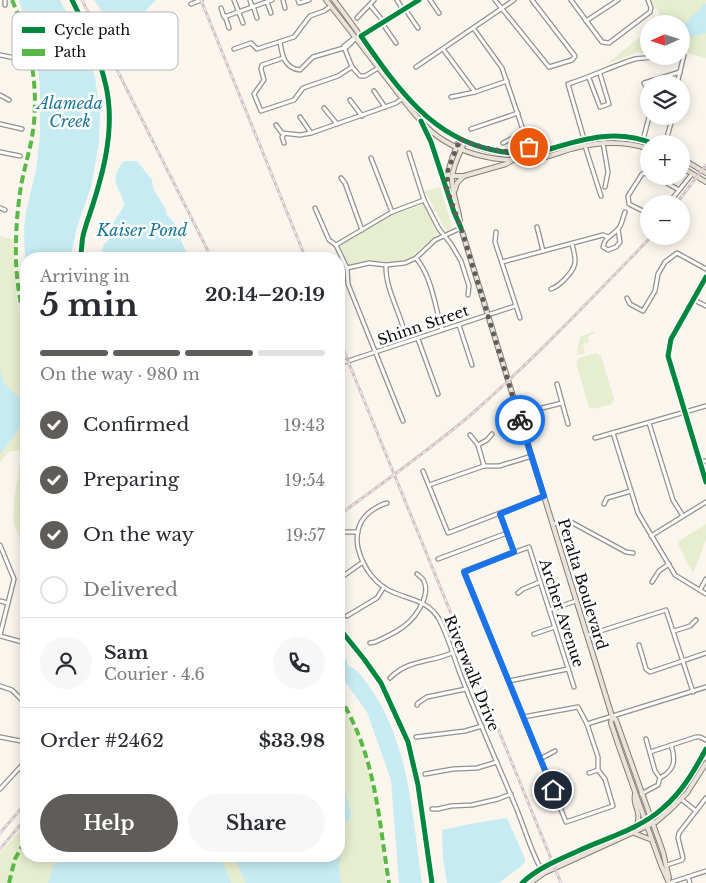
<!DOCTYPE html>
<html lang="en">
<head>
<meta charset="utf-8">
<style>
  body { margin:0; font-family:"Libre Baskerville",serif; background:#f7f7f7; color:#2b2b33; height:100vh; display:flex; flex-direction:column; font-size:19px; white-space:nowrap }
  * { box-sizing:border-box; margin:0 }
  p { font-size:16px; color:#7c7c81 }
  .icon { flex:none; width:28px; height:28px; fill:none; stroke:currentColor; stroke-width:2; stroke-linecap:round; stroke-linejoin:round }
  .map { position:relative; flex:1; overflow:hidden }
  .drawer { position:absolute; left:20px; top:252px; width:325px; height:610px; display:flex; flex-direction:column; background:#fff; border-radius:20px; box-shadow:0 2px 12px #0003 }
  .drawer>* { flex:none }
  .needle { width:32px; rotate:267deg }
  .controls { position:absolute; left:640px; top:15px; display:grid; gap:10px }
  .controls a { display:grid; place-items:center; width:50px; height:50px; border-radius:50%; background:#fff; box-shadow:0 2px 12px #0003; font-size:25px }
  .pin { position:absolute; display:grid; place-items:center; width:42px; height:42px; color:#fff; margin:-21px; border:2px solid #fff; border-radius:50%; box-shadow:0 1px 5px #0007 }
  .courier { position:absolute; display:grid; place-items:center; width:50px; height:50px; margin:-25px; border:4px solid #1a73e8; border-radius:50%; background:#fff; color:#222; box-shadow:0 1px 6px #0007 }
  .head em { font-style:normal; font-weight:700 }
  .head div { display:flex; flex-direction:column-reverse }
  .head { display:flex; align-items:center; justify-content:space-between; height:85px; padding:0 20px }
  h1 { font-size:32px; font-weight:700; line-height:38px }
  .bar { display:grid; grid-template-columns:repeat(4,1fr); gap:8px 5px; align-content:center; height:60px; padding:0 20px }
  .bar i { height:6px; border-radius:4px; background:#e1e1e2 }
  .bar .selected { background:#5f5d5a }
  .bar p { grid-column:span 4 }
  .line { display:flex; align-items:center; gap:12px; padding:0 20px; border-top:1px solid #e1e1e2 }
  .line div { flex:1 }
  .round { display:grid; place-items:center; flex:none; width:52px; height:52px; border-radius:26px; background:#f7f7f7 }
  ol { padding:0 20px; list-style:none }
  li { display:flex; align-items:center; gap:15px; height:55px }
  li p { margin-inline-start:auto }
  li .icon { padding:5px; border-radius:50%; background:#5f5d5a; color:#fff; stroke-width:4 }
  li:last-child { color:#7c7c81 }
  li i { width:28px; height:28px; border:2px solid #e1e1e2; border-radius:50% }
  .cta { display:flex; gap:10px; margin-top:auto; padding:10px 20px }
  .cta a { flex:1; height:58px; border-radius:30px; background:#5f5d5a; color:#fff; font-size:20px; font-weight:700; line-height:58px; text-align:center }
  .cta a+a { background:#f7f7f7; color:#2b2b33 }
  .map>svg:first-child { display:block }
  .green { fill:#e7edcf }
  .water { fill:#c6ebf2 }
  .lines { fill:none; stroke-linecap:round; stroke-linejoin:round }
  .stream { stroke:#c6ebf2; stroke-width:1 }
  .minor-casing { stroke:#93918d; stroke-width:5.5 }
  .major-casing { stroke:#807e7a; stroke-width:6 }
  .minor { stroke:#fefefc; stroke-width:3 }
  .major { stroke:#ebe3d8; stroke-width:4 }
  .rail-casing { stroke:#d5c4c6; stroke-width:3 }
  .rail { stroke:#fff; stroke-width:1; stroke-dasharray:4; stroke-linecap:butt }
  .quiet { stroke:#58b947; stroke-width:4; stroke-dasharray:8 4; stroke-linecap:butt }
  .cycleway-casing { stroke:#fff; stroke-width:8 }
  .cycleway { stroke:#00873e; stroke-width:5 }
  .done { stroke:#5f5d5a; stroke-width:5; stroke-dasharray:0 9 }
  .route { stroke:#1a73e8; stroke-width:6 }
  .labels { text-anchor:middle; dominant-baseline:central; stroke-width:5; stroke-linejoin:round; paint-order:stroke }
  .street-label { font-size:15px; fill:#0b0b0b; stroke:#fff }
  .water-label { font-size:16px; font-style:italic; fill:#1a7597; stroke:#fff }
  .key { fill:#fff; stroke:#b6b6b6; stroke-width:1 }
  .key-label { font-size:14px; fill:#0b0b0b }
</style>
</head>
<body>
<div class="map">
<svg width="706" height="883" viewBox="0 0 706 883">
  <rect width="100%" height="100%" fill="#faf6ee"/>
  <g class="green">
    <polygon points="651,0 706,0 706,58 690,54 681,46 681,24 657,24 663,19"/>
    <polygon points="649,30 649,55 638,52 605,65"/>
    <polygon points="440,187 452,226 450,229 446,231 425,191"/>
    <polygon points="424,204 438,234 410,258 397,262 364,261 349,265 340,245 394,214"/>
    <polygon points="0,236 15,240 14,270 18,307 26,346 26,553 13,522 14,498 22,452 19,450 8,452 0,463"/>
    <polygon points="595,331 595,333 588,336 589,342 583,344 585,354 578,355 577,351 580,337"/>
    <polygon points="596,353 601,356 614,399 612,402 612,404 592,409 589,407 576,362 579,358"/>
    <polygon points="706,524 706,540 693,573 677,542"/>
    <path d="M339,700C374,753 378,822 386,883H0V853L26,824V856H339Z"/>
  </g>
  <g class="water">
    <polygon points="19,0 60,0 88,55 95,77 100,115 99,143 91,187 77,227 70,259 26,259 26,290 24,229 26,212 36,170 40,136 40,87 37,56"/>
    <polygon points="94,0 156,0 135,21 127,36 123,35 117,29 113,31 109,29 110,23"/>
    <polygon points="703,4 706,4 706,33 681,40 681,29 685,23 689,22 689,18 699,10"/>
    <path d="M127,161H137L152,180L153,188L165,208L167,215L175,224L179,237L190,259H99L104,244L112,237L113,223L124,206C124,193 111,186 117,172C118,169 121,165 123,162Z"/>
    <polygon points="0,369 4,383 23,402 20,428 0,454"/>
    <path d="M26,484V545C18,525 17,504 26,484Z"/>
    <path d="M339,653L347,660L348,666C357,668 363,678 369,686C410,744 412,816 422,883H399L391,780L367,712L339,673Z"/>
    <polygon points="339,772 351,812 349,821 343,824 339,868 341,883 246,883 234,856 339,856"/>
    <polygon points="507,818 525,859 525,862 520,867 499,883 447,883 443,859 442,830 475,823"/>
    <polygon points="63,856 217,856 225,867 231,883 48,883 53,866"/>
  </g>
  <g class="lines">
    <g class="stream">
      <polyline points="21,281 26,291"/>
      <polyline points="339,622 342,620"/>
      <polyline points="360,653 366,648"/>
    </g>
    <defs>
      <g id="minor">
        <polyline points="234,0 243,23"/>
        <polyline points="250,0 252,7"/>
        <polyline points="283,0 285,8"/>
        <polyline points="298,0 299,3 309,0"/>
        <polyline points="397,0 403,10"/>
        <polyline points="430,0 439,13"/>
        <polyline points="495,0 549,67 572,60 575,56 532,0"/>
        <polyline points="571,0 602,42 609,43 650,12 651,8 648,0"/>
        <polyline points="267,2 271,13"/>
        <polyline points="191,4 201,0"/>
        <polyline points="5,5 5,0"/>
        <polyline points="370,5 384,22"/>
        <polyline points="253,6 257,18"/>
        <polyline points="221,8 224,17 272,0"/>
        <polyline points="405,9 418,28"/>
        <polyline points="225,16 229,28"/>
        <polyline points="357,18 374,0"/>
        <polyline points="586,21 618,0"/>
        <polyline points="382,23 396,43"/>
        <polyline points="474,29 502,68 533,159"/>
        <path d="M280,42C282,55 284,68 300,70L313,57L347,47L356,38"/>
        <polyline points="344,46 353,39 367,33 419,0"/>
        <polyline points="344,47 352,67 360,76 365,76 383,65"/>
        <polyline points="234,49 251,43 257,49 294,37 310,16 324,11 331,6"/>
        <polyline points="443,49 475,92"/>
        <polyline points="0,55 20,59"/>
        <polyline points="283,58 262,65 261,69 264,80 254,94 261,111 294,100 303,88 338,76 352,67"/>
        <polyline points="416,67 514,0"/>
        <polyline points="589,78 600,107 609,104 600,74"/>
        <polyline points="677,84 684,55 681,52"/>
        <polyline points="374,91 385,107"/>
        <polyline points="649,92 648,92 644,83 680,72"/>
        <polyline points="0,95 9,100"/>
        <polyline points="451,97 475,92 507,81"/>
        <polyline points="350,100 362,116"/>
        <polyline points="324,108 337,124"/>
        <polyline points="300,117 311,133"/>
        <polyline points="0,124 22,129"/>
        <polyline points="276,125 282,133 300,135 311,133 385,107 396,103 406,96"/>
        <polyline points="471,129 518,113"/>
        <polyline points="284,134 282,137 284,143"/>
        <path d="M584,139L568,84C591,77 612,66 635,59C642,57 650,59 658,56"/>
        <polyline points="643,140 649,117 652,116"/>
        <polyline points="503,143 524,132"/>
        <polyline points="603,143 608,172 605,187"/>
        <polyline points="665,144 673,116"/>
        <polyline points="585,146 601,196"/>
        <polyline points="0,152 20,156"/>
        <polyline points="409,153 424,200 439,229 451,244 461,261 469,286 468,295"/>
        <polyline points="371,158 392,212"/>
        <polyline points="648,173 642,174 628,196 629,204 649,214"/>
        <polyline points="655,176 679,190"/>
        <polyline points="341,178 345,183 362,230"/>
        <polyline points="668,204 692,174"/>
        <polyline points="0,208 5,210"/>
        <polyline points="315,208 329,240 336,245"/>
        <polyline points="537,227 543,251"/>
        <path d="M618,229L620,242L616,247L608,250L603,247C605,236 613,236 619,228C622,224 623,217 625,212"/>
        <polyline points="496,232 495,242 520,318"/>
        <polyline points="336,245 347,268 348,284 403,421"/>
        <polyline points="336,245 392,212 424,200"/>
        <path d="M416,258C432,277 435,306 442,330"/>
        <polyline points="502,262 603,235 608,237"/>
        <path d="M386,265C385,286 397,306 403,327"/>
        <polyline points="347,268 369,263 386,265 405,263 416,258 435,240 461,228"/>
        <polyline points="706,277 671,339 668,356 706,482"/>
        <path d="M551,289C557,287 560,284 564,280C577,267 577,262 572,244"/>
        <polyline points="627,298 630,304 643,311 655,291 658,274 665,262 677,253 706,269"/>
        <polyline points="694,300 706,306"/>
        <polyline points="459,325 472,365"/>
        <polyline points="418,339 438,394"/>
        <polyline points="339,364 515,306"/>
        <polyline points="557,384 568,424"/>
        <polyline points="519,416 542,408 562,403"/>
        <polyline points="649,423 673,500 683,516"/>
        <polyline points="613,433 638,513 675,575 706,594"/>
        <polyline points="470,435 478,445 484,466"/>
        <polyline points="595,438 706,406"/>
        <polyline points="478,445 487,440 492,434"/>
        <polyline points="699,462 706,461"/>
        <polyline points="423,471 448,533 544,496"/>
        <polyline points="429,485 484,466 499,466 532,456"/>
        <path d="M387,503C382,504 379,506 374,509C360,518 355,532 358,548C363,568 376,586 395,593C413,600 429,602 439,619C448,636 454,658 461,676C478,720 497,762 515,805C524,826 530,849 541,869"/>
        <polyline points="604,504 607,498 631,491"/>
        <polyline points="500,514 514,552"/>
        <polyline points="553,524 569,521 626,552 633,553"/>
        <polyline points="339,534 342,532 358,532"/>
        <polyline points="651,536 706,502"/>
        <polyline points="0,545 14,579 0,635"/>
        <polyline points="438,559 507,533"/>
        <polyline points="339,579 363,562"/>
        <polyline points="652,582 659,571 669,564"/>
        <polyline points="700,590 706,579"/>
        <polyline points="518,593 523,589 540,582"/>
        <polyline points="0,601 8,603"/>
        <polyline points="549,610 576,601"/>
        <polyline points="347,616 377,598 384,587"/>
        <polyline points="674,631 690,626 696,620"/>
        <polyline points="534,634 555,627"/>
        <polyline points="588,635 666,610 693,692"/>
        <polyline points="0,636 22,642 26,647"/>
        <path d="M370,643L375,642C384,638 395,633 403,627C418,617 437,586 417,574"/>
        <polyline points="639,645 646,669 650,672 706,653"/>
        <path d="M390,678C409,659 429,663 452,653"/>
        <polyline points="509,681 568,669"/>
        <polyline points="0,686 12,690 26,704"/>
        <polyline points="417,705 418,703 427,697 466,689"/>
        <polyline points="523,717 578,707 587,724 598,757 598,770 605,779 613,806 566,822 464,571 529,547 574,687"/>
        <polyline points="587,724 706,687"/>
        <polyline points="0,737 26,742"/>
        <polyline points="416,737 465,731 482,726"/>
        <polyline points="646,739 655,771 660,778"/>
        <polyline points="650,752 696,737 700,737 706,740"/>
        <polyline points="540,759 555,751"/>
        <polyline points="589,773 598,770"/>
        <polyline points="425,774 453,769 477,768 497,762"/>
        <polyline points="0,789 23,764 26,758"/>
        <path d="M641,794L658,785L660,778C675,770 676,760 671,745"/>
        <polyline points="681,799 696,811"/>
        <polyline points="432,809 438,809 451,806 472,805 498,799 511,794"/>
        <polyline points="667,865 682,860 683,858 678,838 679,833 706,798"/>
        <polyline points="688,877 690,883"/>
        <polyline points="669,883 706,871"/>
      </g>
      <g id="major">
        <path d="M326,0C346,25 365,50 384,75C396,90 407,106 420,120C449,154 499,165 541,158C552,156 561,152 571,149C597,142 623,140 649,149"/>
        <path d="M334,0C387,68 439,172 543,151C587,142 608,125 654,144"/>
        <polyline points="421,123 431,142 445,184"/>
        <path d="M460,139C442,178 444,190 461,228L612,716L611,723L618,744L661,865L669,883"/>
        <polyline points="681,158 706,173"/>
        <polyline points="681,167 706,182"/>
        <polyline points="452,176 464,176 506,164 511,161"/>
        <polyline points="455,190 457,183 464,176"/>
        <path d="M460,221C458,207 452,193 452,178C453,165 460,153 465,141"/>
        <polyline points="612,716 616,720 663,852 669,878"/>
        <path d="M635,794C632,805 642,811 637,825"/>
        <polyline points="634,833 652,840"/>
        <path d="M522,883C538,868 558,860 578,851C606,838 640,829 663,808C682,792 694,771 706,749"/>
        <polyline points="530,883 544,873 656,822 672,808 687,793 706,763"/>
      </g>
    </defs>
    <use href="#minor" class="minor-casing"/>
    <use href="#major" class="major-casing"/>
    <use href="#minor" class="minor"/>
    <use href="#major" class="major"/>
    <defs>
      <g id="rail">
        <polyline points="82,0 212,259"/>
        <polyline points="201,0 306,259"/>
        <polyline points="676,204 706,165"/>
        <polyline points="339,339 561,883"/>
        <path d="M339,515C384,482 431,449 474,412C536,357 594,296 652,236"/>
        <polyline points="0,833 26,803"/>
        <polyline points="0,849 26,818"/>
      </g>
    </defs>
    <use href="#rail" class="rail-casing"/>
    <use href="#rail" class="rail"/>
    <g class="quiet">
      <path d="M12,0C31,42 40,91 32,137C29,154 24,169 21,186C18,205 16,226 16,246C15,275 20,301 26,329"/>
      <path d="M339,696C376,756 378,815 389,883"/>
      <polyline points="9,883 15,859 26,839"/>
    </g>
    <defs>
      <g id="cycleway">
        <path d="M72,0C86,28 99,55 106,86C116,131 102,179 87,222C86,226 84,231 83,236C81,244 83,251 79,259"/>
        <path d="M419,0L361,36C396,86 430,137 493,150C511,154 532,154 550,149C586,138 618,129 654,144"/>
        <polyline points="421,121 431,142 454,212 461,228"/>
        <polyline points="706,277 671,339 668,356 706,482"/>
        <polyline points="339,628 364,659 381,683 408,742 418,785 432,883"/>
        <path d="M522,883C538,868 558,860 578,851C606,838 640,829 663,808C682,792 694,771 706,749"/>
      </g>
    </defs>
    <use href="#cycleway" class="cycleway-casing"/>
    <use href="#cycleway" class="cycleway"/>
  </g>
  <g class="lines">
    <path class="done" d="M520,420L461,228L447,189L448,170L460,139C484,149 505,153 531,152L529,147"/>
    <polyline class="route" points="520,420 544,496 500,514 514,552 464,572 553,790"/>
  </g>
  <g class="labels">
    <g class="street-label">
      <text transform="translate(423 325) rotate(-19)">Shinn Street</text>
      <text transform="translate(583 584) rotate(73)">Peralta Boulevard</text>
      <text transform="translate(562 613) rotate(72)">Archer Avenue</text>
      <text transform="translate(472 673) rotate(68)">Riverwalk Drive</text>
    </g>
    <g class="water-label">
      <text x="70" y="103">Alameda<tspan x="70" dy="18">Creek</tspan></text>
      <text x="142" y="230">Kaiser Pond</text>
    </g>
  </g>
  <rect x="12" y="12" width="166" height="58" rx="8" class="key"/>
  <rect x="22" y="27" width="23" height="6" fill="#00873e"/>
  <rect x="22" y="49" width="23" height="7" fill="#58b947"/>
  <g class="key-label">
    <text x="54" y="35">Cycle path</text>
    <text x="54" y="57">Path</text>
  </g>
</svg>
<div class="controls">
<a><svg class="needle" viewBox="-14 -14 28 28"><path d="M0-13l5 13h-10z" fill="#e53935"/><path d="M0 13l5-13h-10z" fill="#7c7c81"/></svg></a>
<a><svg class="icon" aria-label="layers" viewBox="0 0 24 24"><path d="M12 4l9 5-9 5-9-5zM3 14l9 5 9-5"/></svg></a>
<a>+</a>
<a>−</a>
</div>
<div class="pin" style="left:529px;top:147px;background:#ea580c"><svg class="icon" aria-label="bag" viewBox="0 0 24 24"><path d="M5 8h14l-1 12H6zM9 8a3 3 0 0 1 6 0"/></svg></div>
<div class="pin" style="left:553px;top:790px;background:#1f2937"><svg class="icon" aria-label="home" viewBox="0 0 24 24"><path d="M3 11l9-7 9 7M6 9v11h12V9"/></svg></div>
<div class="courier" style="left:520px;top:420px"><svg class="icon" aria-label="bike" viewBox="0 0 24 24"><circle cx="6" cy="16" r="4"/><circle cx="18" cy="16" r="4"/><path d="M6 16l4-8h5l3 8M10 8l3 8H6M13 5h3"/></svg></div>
<section class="drawer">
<div class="head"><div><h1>5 min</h1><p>Arriving in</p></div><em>20:14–20:19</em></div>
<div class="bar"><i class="selected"></i><i class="selected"></i><i class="selected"></i><i></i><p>On the way · 980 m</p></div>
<ol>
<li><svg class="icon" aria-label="check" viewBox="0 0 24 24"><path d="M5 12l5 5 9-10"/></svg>Confirmed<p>19:43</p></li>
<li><svg class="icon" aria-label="check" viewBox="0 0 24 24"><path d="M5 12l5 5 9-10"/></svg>Preparing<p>19:54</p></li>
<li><svg class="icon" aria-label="check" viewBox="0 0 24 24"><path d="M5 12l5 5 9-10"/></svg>On the way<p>19:57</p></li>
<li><i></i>Delivered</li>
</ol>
<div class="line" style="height:90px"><a class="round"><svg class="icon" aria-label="person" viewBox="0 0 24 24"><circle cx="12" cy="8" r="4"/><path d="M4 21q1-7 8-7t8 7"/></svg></a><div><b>Sam</b><p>Courier · 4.6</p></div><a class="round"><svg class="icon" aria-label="phone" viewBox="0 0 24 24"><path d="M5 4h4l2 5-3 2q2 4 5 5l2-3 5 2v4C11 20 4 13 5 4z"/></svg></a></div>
<div class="line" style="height:65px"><div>Order #2462</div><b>$33.98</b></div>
<div class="cta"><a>Help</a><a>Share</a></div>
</section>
</div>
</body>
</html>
